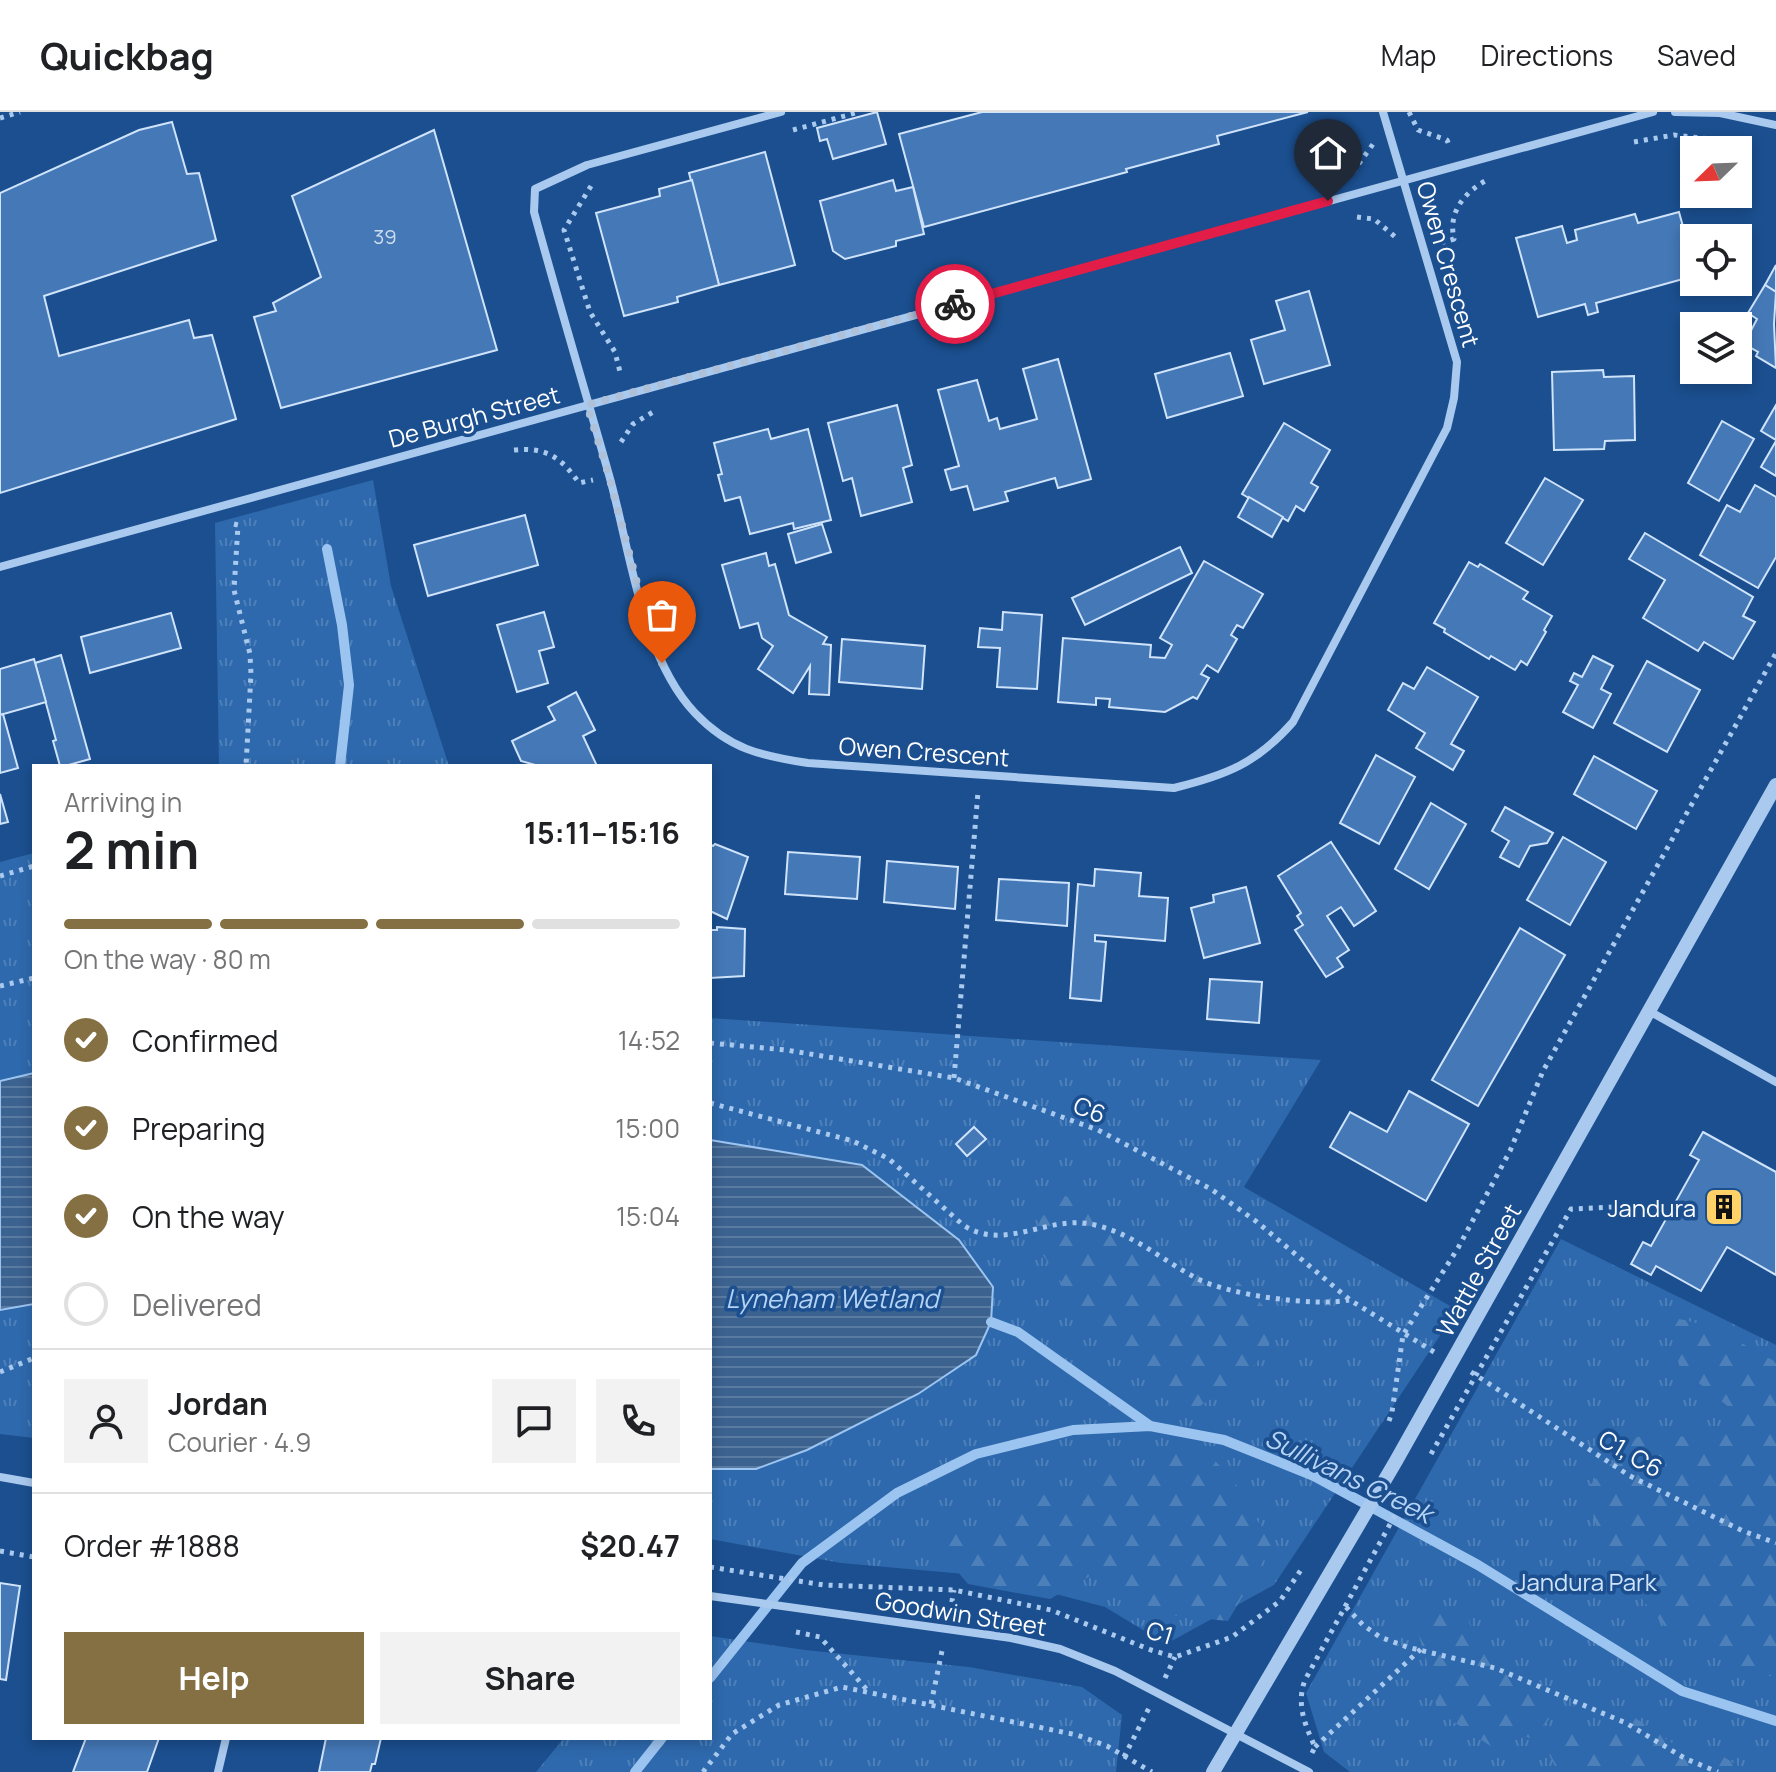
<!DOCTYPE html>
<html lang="en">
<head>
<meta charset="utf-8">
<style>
  body { margin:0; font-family:Manrope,sans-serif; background:#f2f2f2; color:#202124; height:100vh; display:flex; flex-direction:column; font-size:30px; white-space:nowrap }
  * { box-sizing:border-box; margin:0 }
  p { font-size:26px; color:#757577 }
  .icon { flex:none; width:44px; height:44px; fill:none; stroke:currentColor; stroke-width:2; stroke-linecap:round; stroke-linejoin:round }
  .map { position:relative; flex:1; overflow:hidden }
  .side { position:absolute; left:32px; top:652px; width:680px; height:976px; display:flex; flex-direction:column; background:#fff; border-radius:0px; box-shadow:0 4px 12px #0003 }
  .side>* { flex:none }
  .needle { width:52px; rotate:247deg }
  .fabs { position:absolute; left:1680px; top:24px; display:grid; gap:16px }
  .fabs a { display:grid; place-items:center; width:72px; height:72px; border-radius:0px; background:#fff; box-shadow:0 4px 12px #0003; font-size:40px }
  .pin { position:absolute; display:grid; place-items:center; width:68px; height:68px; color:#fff; margin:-82px -34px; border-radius:50% 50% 50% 0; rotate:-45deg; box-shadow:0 0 8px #0007 }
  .pin .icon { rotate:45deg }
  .courier { position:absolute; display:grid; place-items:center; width:80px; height:80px; margin:-40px; border:6px solid #e11d48; border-radius:50%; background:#fff; color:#222; box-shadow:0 2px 10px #0007 }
  .head em { font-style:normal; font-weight:700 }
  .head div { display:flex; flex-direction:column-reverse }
  .head { display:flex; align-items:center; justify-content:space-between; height:136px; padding:0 32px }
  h1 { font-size:52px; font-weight:700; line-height:60px }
  .bar { display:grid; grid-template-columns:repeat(4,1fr); gap:12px 8px; align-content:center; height:96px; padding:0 32px }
  .bar i { height:10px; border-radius:6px; background:#e0e0e0 }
  .bar .on { background:#847042 }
  .bar p { grid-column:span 4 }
  .line { display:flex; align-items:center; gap:20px; padding:0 32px; border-top:2px solid #e0e0e0 }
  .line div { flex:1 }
  .round { display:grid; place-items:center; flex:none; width:84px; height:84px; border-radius:0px; background:#f2f2f2 }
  ol { padding:0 32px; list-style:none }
  li { display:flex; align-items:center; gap:24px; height:88px }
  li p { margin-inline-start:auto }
  li .icon { padding:8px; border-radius:50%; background:#847042; color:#fff; stroke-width:4 }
  li:last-child { color:#757577 }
  li i { width:44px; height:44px; border:4px solid #e0e0e0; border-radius:50% }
  .button { display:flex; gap:16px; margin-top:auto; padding:16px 32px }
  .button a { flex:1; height:92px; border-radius:0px; background:#847042; color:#fff; font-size:32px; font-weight:700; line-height:92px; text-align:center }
  .button a+a { background:#f2f2f2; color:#202124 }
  header { display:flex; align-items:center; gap:48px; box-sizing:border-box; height:112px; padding:0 40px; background:#fff; border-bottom:2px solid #e0e0e0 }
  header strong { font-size:38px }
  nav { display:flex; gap:44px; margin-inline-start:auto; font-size:28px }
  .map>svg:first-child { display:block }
  .grass { fill:url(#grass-tufts) }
  .forest { fill:url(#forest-firs) }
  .water { fill:url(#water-rules); stroke:#9cc4f0; stroke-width:2 }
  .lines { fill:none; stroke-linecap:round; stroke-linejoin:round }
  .stream { stroke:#9cc4f0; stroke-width:10 }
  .building { fill:#4478b7; stroke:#cfe3fa; stroke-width:2 }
  .path { stroke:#a9c9ee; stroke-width:5; stroke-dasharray:4 6; stroke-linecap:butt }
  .minor { stroke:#a9c9ee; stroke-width:8 }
  .tertiary { stroke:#a9c9ee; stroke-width:14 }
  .done { stroke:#afc1d8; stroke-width:8; stroke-dasharray:0 14.4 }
  .route { stroke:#e11d48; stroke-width:10 }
  .labels { text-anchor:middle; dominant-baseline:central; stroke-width:7; stroke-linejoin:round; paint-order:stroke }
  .number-label { font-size:20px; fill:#d0dded }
  .street-label { font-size:24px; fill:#fff; stroke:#1b4f8f }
  .poi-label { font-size:24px; fill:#fff; stroke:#1b4f8f; text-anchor:end }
  .park-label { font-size:24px; fill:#cfe3fa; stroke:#1b4f8f }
  .water-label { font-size:26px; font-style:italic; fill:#b5d3f5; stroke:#1b4f8f }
</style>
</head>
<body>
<header>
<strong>Quickbag</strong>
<nav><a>Map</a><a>Directions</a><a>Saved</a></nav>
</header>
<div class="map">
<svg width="1776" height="1660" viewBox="0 0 1776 1660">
  <defs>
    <pattern id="grass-tufts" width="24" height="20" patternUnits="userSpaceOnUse" patternTransform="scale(2)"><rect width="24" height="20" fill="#2e69ad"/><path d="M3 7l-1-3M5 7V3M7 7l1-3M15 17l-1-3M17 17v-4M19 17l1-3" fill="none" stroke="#4d80b9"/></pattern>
    <pattern id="forest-firs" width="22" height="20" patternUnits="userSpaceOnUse" patternTransform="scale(2)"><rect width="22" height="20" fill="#2e69ad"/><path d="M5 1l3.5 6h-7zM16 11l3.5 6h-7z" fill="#4d80b9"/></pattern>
    <pattern id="water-rules" width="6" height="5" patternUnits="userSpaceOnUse" patternTransform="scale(2)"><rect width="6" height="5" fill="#3c6290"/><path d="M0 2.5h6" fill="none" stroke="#597aa1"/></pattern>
  </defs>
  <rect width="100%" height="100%" fill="#1b4f8f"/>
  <g class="grass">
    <polygon points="373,368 391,474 449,654 219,654 215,411"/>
    <polygon points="34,741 34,1326 0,1322 0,750"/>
    <polygon points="710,906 1321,948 1244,1075 1457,1198 1274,1473 1166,1532 1105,1495 987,1464 841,1451 710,1427"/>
    <polygon points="1561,1127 1776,1233 1776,1660 1350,1660 1324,1640 1306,1581"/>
    <polygon points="710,1524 805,1538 969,1555 1082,1575 1122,1603 1116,1660 536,1660 564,1626 710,1626"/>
  </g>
  <g class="forest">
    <polygon points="1064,1084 1098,1089 1139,1140 1182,1164 1221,1154 1270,1200 1269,1235 1251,1257 1249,1280 1209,1288 1183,1305 1114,1229 1080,1203 1053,1156 1034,1132 1040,1107"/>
    <polygon points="1666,1204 1710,1214 1776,1250 1776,1564 1752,1564 1708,1527 1666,1516 1606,1444 1585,1378 1637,1325 1715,1324 1730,1296 1680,1256"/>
    <polygon points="1174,1333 1202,1335 1235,1370 1272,1434 1228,1509 1158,1502 1104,1456 1050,1487 968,1472 925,1421 992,1413 1020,1379 1083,1390 1110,1350 1158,1362"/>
    <polygon points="1437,1497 1467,1503 1477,1537 1511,1554 1549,1607 1534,1627 1515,1622 1500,1640 1437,1599 1432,1567 1415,1511"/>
    <polygon points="1634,1605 1678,1635 1708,1635 1748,1660 1558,1660 1546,1637 1569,1617 1590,1629"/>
  </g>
  <g class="water">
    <polygon points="34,961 34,1192 0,1198 0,969"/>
    <polygon points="710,1028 862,1053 959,1128 993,1175 991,1210 976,1243 918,1282 807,1338 756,1357 710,1357"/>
  </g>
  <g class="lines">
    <g class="stream">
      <polyline points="327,437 342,513 349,573 340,654"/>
      <polyline points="991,1210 1018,1220 1149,1313"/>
      <polyline points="710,1566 802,1451 897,1381 976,1342 1073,1318 1150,1314 1224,1328 1314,1364 1478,1453 1682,1579 1776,1609"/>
      <polyline points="635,1660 662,1626"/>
    </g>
  </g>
  <g class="building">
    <polygon points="877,0 886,32 833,47 827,27 820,29 817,16"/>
    <polygon points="982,0 1308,0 1217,24 1219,32 1126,57 1127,60 924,115 899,22"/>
    <polygon points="172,10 187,62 199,61 216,128 44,184 59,244 189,208 194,226 212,223 236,307 0,381 0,81 139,18"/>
    <polygon points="434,18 497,238 281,296 254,205 276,199 273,191 321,165 292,84"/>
    <polygon points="765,40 795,153 719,173 689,61"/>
    <polygon points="692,68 719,173 677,185 678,190 624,204 596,101 660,84 659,77"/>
    <polygon points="893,68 896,79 913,75 924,122 896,129 896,134 845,147 833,139 820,89"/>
    <polygon points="1679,100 1694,155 1694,164 1596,191 1598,200 1588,203 1585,192 1538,205 1516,126 1562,114 1567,131 1577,128 1575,118 1635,102 1638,111"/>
    <polygon points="1776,153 1776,180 1765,173"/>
    <polygon points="1765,173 1776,180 1774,212 1776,256 1756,244 1758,240 1744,232 1757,207 1748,201"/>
    <polygon points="1309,179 1330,253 1264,272 1251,228 1285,218 1276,189"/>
    <polygon points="1230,241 1243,284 1167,306 1155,262"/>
    <polygon points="1058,247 1091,367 1058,376 1055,366 1005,380 1008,389 974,398 967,374 951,378 945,358 959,354 938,278 977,268 989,309 997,306 1000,317 1037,307 1023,257"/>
    <polygon points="1603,258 1604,265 1634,264 1635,328 1605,329 1604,337 1554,338 1552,260"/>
    <polygon points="897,293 912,353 903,356 912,390 861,404 852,366 843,369 828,311"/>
    <polygon points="1776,293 1776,328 1761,319"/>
    <polygon points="1722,309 1754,327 1719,389 1688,371"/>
    <polygon points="1284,311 1330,338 1311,371 1318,375 1304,399 1296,394 1288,409 1242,382"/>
    <polygon points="768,317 771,327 808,317 831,408 794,417 793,411 750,422 740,385 725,389 718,363 722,362 714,331"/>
    <polygon points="1776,329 1776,364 1761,355"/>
    <polygon points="1545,366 1583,388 1543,453 1506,431"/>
    <polygon points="1755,373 1776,385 1776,445 1758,476 1700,443 1727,393 1740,400"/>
    <polygon points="1249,385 1283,405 1272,425 1238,405"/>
    <polygon points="525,403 538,453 428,484 414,433"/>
    <polygon points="822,412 831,440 796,451 788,422"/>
    <polygon points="1645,421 1753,485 1743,504 1755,510 1733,547 1704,530 1698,539 1643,506 1665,468 1629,447"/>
    <polygon points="1180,435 1192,461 1085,513 1072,486"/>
    <polygon points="766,441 769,454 775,452 789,503 827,525 823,532 831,533 829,583 809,582 810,554 793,581 758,557 773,534 762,526 758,511 740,516 722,453"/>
    <polygon points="1204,449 1263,482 1243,516 1237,513 1231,523 1237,527 1218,560 1207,553 1201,562 1209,566 1197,587 1193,585 1165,600 1109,595 1110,587 1096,586 1096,593 1058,590 1063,526 1151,533 1150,545 1165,546 1172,533 1160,526"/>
    <polygon points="1469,450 1478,455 1480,452 1528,480 1523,487 1552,504 1544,518 1546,520 1527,553 1521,549 1515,558 1491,544 1489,547 1444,520 1445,517 1434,511"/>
    <polygon points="544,500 554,535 539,539 548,571 517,580 497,513"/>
    <polygon points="1003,500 1042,503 1037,577 997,575 1000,536 978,535 980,516 1002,518"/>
    <polygon points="171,501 181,536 90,561 81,525"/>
    <polygon points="842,527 925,534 922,577 839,570"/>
    <polygon points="61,543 90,647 65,654 60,654 53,629 56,628 35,551"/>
    <polygon points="1593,544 1613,554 1601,577 1611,582 1593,616 1563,600 1578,573 1570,569 1574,561 1582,565"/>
    <polygon points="34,547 46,590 0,603 0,557"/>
    <polygon points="1647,549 1700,578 1667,640 1614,611"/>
    <polygon points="1427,555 1478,585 1451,632 1464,639 1453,658 1416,636 1425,621 1388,598 1403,571 1414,577"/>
    <polygon points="576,580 595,618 583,624 597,654 539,654 521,649 512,629 555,608 548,595"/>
    <polygon points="3,602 18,656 0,661 0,603"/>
    <polygon points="1376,643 1415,665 1379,732 1340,711"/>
    <polygon points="1594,644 1657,679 1636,717 1574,682"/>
    <polygon points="0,682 8,710 0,712"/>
    <polygon points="1431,691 1466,712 1429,777 1395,757"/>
    <polygon points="1505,695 1553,721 1547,731 1530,734 1519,755 1500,745 1509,729 1492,719"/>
    <polygon points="1563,725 1606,750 1570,813 1527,788"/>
    <polygon points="1331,730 1376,799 1354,814 1341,795 1327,804 1349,838 1337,846 1343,855 1326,865 1295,818 1303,813 1297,804 1301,801 1278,764"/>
    <polygon points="710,732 713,734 715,732 748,745 727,807 710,799"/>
    <polygon points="788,740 860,745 857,787 785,782"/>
    <polygon points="887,749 958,755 955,797 884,790"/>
    <polygon points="1095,757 1141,761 1139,784 1168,786 1165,829 1095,823 1095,829 1106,830 1101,889 1070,886 1078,772 1094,774"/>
    <polygon points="999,767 1069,771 1067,814 996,808"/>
    <polygon points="1246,775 1260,831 1204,846 1191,796 1214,790 1213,783"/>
    <polygon points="717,815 745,817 744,864 710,866 710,818 717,818"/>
    <polygon points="1520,816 1565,843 1478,994 1432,968"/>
    <polygon points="1210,867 1262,870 1259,911 1207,907"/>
    <polygon points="1409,979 1469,1012 1426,1089 1330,1035 1350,1000 1387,1020"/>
    <polygon points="974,1015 986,1027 967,1044 956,1032"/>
    <polygon points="1703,1020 1776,1060 1776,1163 1727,1135 1701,1179 1656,1154 1651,1163 1631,1152 1643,1130 1651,1134 1699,1048 1690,1043"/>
    <polygon points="0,1471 20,1474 6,1568 0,1567"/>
    <polygon points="86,1626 159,1626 147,1660 73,1660"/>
    <polygon points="326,1626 381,1626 375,1652 372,1652 370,1660 319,1660"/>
  </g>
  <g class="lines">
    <g class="path">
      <polyline points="1409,0 1418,18 1447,28 1450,36"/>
      <polyline points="0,6 20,0"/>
      <polyline points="793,18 859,0"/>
      <polyline points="1634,30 1674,23 1747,31"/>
      <polyline points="1353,60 1373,32"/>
      <polyline points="591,74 564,118 590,200 615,240 621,264"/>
      <polyline points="1357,105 1374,107 1399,128"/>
      <path d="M1441,131L1454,127C1448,101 1463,82 1485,69"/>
      <polyline points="621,330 633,312 653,300"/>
      <path d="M514,338C546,335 561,345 579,371L593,368"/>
      <polyline points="234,412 238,413 234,478 250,542 251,562 246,654"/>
      <polyline points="0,764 34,754"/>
      <polyline points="0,874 34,866"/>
      <polyline points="710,931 786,938 954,966 1098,1018 1211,1077 1257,1110 1350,1188 1434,1240"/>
      <polyline points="954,966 978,680"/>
      <path d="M710,991L853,1029L889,1047L963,1113C1005,1141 1050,1101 1095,1113C1134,1122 1163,1149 1198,1167C1229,1183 1315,1195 1349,1188"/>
      <polyline points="0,1260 34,1246"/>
      <polyline points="1471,1260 1630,1364 1743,1419 1776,1431"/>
      <polyline points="1389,1309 1392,1300 1403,1223 1458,1136 1510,1039 1543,959 1776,541"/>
      <polyline points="1431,1342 1571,1097 1615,1095"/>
      <polyline points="0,1439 34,1445"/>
      <polyline points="710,1455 824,1473 954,1478 1051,1498 1151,1538 1175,1545 1232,1525 1280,1489 1303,1455"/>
      <polyline points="1346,1495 1363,1513 1380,1525 1407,1535 1495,1556 1626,1611 1686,1647 1718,1660"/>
      <polyline points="950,1500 954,1478"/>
      <polyline points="796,1520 820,1525 869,1580"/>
      <polyline points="1165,1566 1175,1545"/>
      <polyline points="931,1592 943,1534"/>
      <polyline points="1315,1635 1421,1537"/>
      <path d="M1312,1641L1315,1635C1305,1613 1296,1592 1305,1568L1395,1403"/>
      <polyline points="1124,1645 1149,1596"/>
      <polyline points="703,1660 732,1622 779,1593 842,1575 1077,1623 1107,1634 1152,1660"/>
    </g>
    <g class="minor">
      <path d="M781,0L587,53L535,77L534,100C558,188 584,275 609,363C630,436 641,544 695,601C729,637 761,644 808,651L1174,676C1227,663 1257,651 1293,610L1447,316L1454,286L1457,250L1383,0"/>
      <polyline points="1675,0 1720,1 1776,13"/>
      <polyline points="0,455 1653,0"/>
      <polyline points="1649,899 1776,970"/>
      <polyline points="0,1365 34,1371"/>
      <polyline points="710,1484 1011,1526 1060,1537 1115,1559 1309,1660"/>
      <polyline points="218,1660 226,1626"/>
    </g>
    <polyline class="tertiary" points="1213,1660 1396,1349 1776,673"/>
  </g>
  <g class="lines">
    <polyline class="done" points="662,551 649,517 609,364 587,293 955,192"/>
    <polyline class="route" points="955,192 1328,89"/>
  </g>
  <defs>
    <symbol id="building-square" viewBox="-11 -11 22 22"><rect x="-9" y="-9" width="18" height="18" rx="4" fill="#ffd166" stroke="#1b4f8f"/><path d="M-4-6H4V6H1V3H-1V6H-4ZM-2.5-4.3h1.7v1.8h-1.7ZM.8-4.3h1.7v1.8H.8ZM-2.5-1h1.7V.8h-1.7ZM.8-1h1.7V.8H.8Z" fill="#111"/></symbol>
  </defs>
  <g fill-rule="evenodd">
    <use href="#building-square" x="1702" y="1073" width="44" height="44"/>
  </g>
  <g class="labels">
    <g class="number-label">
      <text x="385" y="124">39</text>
    </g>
    <g class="street-label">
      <text transform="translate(1449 152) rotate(74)">Owen Crescent</text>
      <text transform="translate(474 304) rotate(-15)">De Burgh Street</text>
      <text transform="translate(924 639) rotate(4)">Owen Crescent</text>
      <text transform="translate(1090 997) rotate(22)">C6</text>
      <text transform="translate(1478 1158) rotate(-61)">Wattle Street</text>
      <text transform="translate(1631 1341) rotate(30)">C1, C6</text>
      <text transform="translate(961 1501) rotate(9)">Goodwin Street</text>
      <text transform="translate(1160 1520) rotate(17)">C1</text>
    </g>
    <g class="poi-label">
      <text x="1696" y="1095">Jandura</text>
    </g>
    <g class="park-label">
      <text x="1586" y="1469">Jandura Park</text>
    </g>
    <g class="water-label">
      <text x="832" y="1186">Lyneham Wetland</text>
      <text transform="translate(1349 1363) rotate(26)">Sullivans Creek</text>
    </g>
  </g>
</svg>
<div class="fabs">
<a><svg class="needle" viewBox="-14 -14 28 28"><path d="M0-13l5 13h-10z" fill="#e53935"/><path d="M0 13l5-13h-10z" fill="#757577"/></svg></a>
<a><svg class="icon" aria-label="locate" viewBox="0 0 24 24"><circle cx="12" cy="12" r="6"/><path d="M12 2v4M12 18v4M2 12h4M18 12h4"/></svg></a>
<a><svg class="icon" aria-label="layers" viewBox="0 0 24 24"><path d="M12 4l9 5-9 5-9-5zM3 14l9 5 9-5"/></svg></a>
</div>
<div class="pin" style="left:662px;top:551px;background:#ea580c"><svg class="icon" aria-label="bag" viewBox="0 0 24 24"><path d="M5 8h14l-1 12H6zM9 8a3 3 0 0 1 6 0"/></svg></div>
<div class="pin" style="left:1328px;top:89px;background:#1f2937"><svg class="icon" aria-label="home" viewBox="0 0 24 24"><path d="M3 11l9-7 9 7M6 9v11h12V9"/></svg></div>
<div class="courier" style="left:955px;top:192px"><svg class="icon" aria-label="bike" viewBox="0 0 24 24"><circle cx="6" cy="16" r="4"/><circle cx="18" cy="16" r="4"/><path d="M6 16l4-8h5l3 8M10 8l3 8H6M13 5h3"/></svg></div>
<section class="side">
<div class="head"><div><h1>2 min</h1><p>Arriving in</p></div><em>15:11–15:16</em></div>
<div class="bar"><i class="on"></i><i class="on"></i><i class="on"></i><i></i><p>On the way · 80 m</p></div>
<ol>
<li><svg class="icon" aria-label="check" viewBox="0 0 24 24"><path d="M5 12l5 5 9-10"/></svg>Confirmed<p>14:52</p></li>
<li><svg class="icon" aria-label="check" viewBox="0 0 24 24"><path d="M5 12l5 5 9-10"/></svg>Preparing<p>15:00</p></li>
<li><svg class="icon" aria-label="check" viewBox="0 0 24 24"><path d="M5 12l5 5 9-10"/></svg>On the way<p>15:04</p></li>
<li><i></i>Delivered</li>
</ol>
<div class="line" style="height:144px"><a class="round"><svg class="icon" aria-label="person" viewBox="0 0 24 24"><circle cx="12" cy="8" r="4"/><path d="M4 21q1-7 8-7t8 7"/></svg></a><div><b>Jordan</b><p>Courier · 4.9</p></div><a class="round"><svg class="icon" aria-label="chat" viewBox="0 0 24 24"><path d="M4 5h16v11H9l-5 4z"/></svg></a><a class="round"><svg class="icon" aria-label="phone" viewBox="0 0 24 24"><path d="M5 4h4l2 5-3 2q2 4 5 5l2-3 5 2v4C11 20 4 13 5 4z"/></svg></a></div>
<div class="line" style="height:104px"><div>Order #1888</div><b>$20.47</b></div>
<div class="button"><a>Help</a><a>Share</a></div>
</section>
</div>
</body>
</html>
